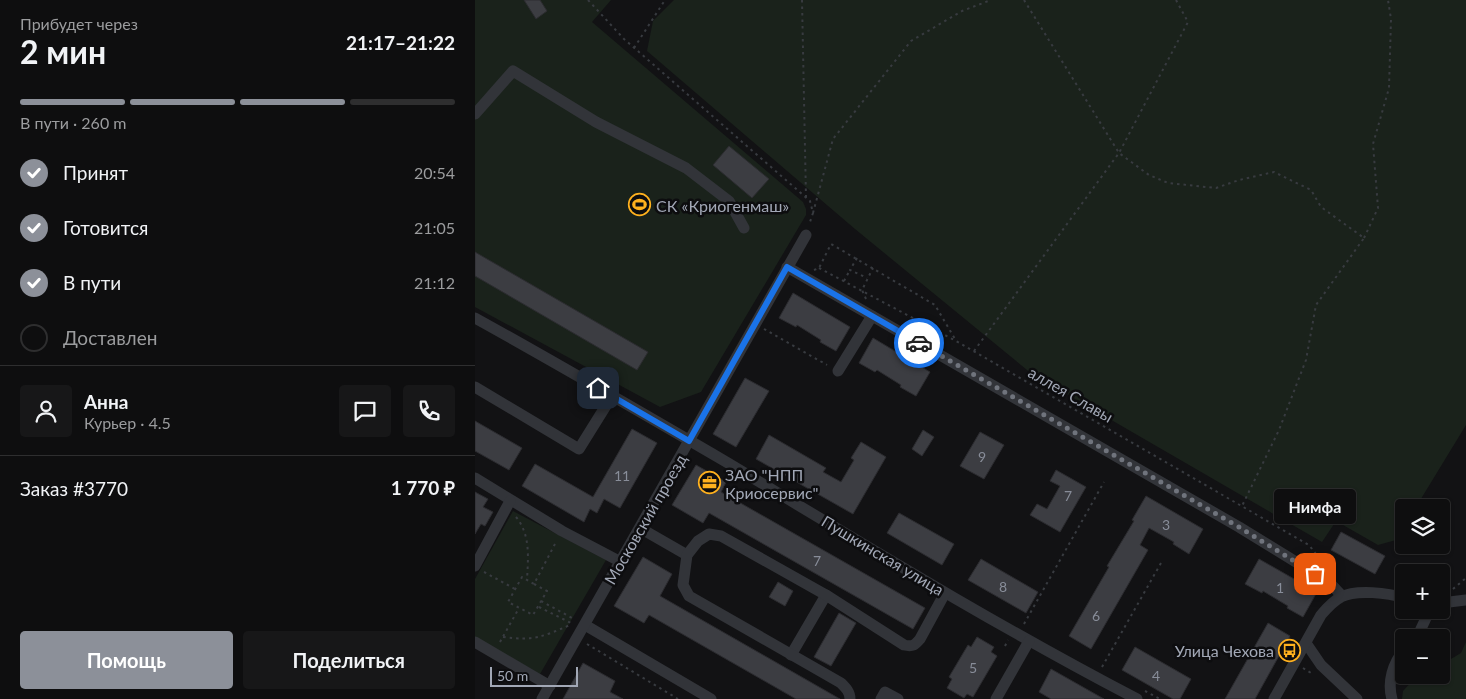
<!DOCTYPE html>
<html lang="ru">
<head>
<meta charset="utf-8">
<style>
  body { margin:0; font-family:Lato,sans-serif; background:#171718; color:#f1f3f6; height:100vh; display:flex; flex-direction:column; font-size:19px; white-space:nowrap }
  * { box-sizing:border-box; margin:0 }
  p { font-size:16px; color:#9b9c9e }
  .icon { flex:none; width:28px; height:28px; fill:none; stroke:currentColor; stroke-width:2; stroke-linecap:round; stroke-linejoin:round }
  .map { position:relative; flex:1; overflow:hidden }
  .side { display:flex; flex-direction:column; background:#0e0e0f; width:475px }
  .side>* { flex:none }
  .buttons { position:absolute; left:920px; top:499px; display:grid; gap:10px }
  .buttons a { display:grid; place-items:center; width:55px; height:55px; border-radius:5px; background:#0e0e0f; box-shadow:0 1px 4px #0004,0 0 0 1px #2e2e2f; font-size:25px }
  .scale { position:absolute; left:15px; bottom:12px; width:88px; box-sizing:border-box; padding-left:5px; border:2px solid #a2a8b6; border-top:0; font-size:14px; line-height:18px; white-space:nowrap; color:#a2a8b6; -webkit-text-stroke:4px #0d0d0f; paint-order:stroke }
  .pin { position:absolute; display:grid; place-items:center; width:42px; height:42px; color:#fff; margin:-21px; border-radius:10px; box-shadow:0 2px 8px #0006 }
  .courier { position:absolute; display:grid; place-items:center; width:50px; height:50px; margin:-25px; border:4px solid #1a73e8; border-radius:50%; background:#fff; color:#222; box-shadow:0 1px 6px #0007 }
  .bubble { position:absolute; height:35px; border-radius:5px; background:#0e0e0f; box-shadow:0 1px 4px #0004,0 0 0 1px #2e2e2f; font-size:16px; font-weight:700; line-height:35px; text-align:center }
  .headline em { font-style:normal; font-weight:700 }
  .headline div { display:flex; flex-direction:column-reverse }
  .headline { display:flex; align-items:center; justify-content:space-between; height:85px; padding:0 20px }
  h1 { font-size:32px; font-weight:700; line-height:38px }
  .bar { display:grid; grid-template-columns:repeat(4,1fr); gap:8px 5px; align-content:center; height:60px; padding:0 20px }
  .bar i { height:6px; border-radius:4px; background:#2e2e2f }
  .bar .selected { background:#8c9099 }
  .bar p { grid-column:span 4 }
  .line { display:flex; align-items:center; gap:12px; padding:0 20px; border-top:1px solid #2e2e2f }
  .line div { flex:1 }
  .round { display:grid; place-items:center; flex:none; width:52px; height:52px; border-radius:5px; background:#171718 }
  ol { padding:0 20px; list-style:none }
  li { display:flex; align-items:center; gap:15px; height:55px }
  li p { margin-inline-start:auto }
  li .icon { padding:5px; border-radius:50%; background:#8c9099; color:#fff; stroke-width:4 }
  li:last-child { color:#9b9c9e }
  li i { width:28px; height:28px; border:2px solid #2e2e2f; border-radius:50% }
  .primary-button { display:flex; gap:10px; margin-top:auto; padding:10px 20px }
  .primary-button a { flex:1; height:58px; border-radius:5px; background:#8c9099; color:#fff; font-size:20px; font-weight:700; line-height:58px; text-align:center }
  .primary-button a+a { background:#171718; color:#f1f3f6 }
  main { display:flex; flex:1; min-height:0 }
  .map>svg:first-child { display:block }
  .green { fill:#1a221b }
  .building { fill:#3c3d42; stroke:#2c2c30 }
  .lines { fill:none; stroke-linecap:round; stroke-linejoin:round }
  .path { stroke:#383b40; stroke-width:2; stroke-dasharray:2.5 4; stroke-linecap:butt }
  .minor { stroke:#323439; stroke-width:11 }
  .done { stroke:#70747d; stroke-width:5; stroke-dasharray:0 9 }
  .route { stroke:#1a73e8; stroke-width:6 }
  .labels { text-anchor:middle; dominant-baseline:central; stroke-width:5; stroke-linejoin:round; paint-order:stroke }
  .number-label { font-size:14px; fill:#888d99 }
  .poi-label { font-size:16px; fill:#a2a8b6; stroke:#0d0d0f; text-anchor:start }
  .street-label { font-size:16px; fill:#a2a8b6; stroke:#0d0d0f }
</style>
</head>
<body>
<main>
<section class="side">
<div class="headline"><div><h1>2 мин</h1><p>Прибудет через</p></div><em>21:17–21:22</em></div>
<div class="bar"><i class="selected"></i><i class="selected"></i><i class="selected"></i><i></i><p>В пути · 260 m</p></div>
<ol>
<li><svg class="icon" aria-label="check" viewBox="0 0 24 24"><path d="M5 12l5 5 9-10"/></svg>Принят<p>20:54</p></li>
<li><svg class="icon" aria-label="check" viewBox="0 0 24 24"><path d="M5 12l5 5 9-10"/></svg>Готовится<p>21:05</p></li>
<li><svg class="icon" aria-label="check" viewBox="0 0 24 24"><path d="M5 12l5 5 9-10"/></svg>В пути<p>21:12</p></li>
<li><i></i>Доставлен</li>
</ol>
<div class="line" style="height:90px"><a class="round"><svg class="icon" aria-label="person" viewBox="0 0 24 24"><circle cx="12" cy="8" r="4"/><path d="M4 21q1-7 8-7t8 7"/></svg></a><div><b>Анна</b><p>Курьер · 4.5</p></div><a class="round"><svg class="icon" aria-label="chat" viewBox="0 0 24 24"><path d="M4 5h16v11H9l-5 4z"/></svg></a><a class="round"><svg class="icon" aria-label="phone" viewBox="0 0 24 24"><path d="M5 4h4l2 5-3 2q2 4 5 5l2-3 5 2v4C11 20 4 13 5 4z"/></svg></a></div>
<div class="line" style="height:65px"><div>Заказ #3770</div><b>1 770 ₽</b></div>
<div class="primary-button"><a>Помощь</a><a>Поделиться</a></div>
</section>
<div class="map">
<svg width="991" height="699" viewBox="0 0 991 699">
  <rect width="100%" height="100%" fill="#121214"/>
  <g class="green">
    <polygon points="0,0 136,0 117,22 328,202 331,209 331,215 226,392 185,407 0,307"/>
    <polygon points="199,0 991,0 991,425 941,507 929,508 929,527 921,540 903,545 861,521 847,542 557,374 380,229 172,51 178,21"/>
    <polygon points="38,511 131,560 65,674 0,637 0,579"/>
    <polygon points="991,642 991,699 927,699 928,691 943,675 966,675 966,665 986,653"/>
  </g>
  <g class="building">
    <polygon points="49,0 65,0 72,11 61,19"/>
    <polygon points="254,146 294,179 277,198 238,165"/>
    <polygon points="0,252 173,352 162,370 0,276"/>
    <polygon points="318,293 375,327 361,351 345,342 346,340 322,325 321,327 304,318"/>
    <polygon points="398,338 455,372 441,396 425,387 426,385 402,370 400,372 384,363"/>
    <polygon points="270,378 294,391 261,447 238,434"/>
    <polygon points="0,421 47,448 34,470 0,451"/>
    <polygon points="157,429 182,443 145,508 129,499 122,513 115,509 109,522 47,486 60,464 118,497"/>
    <polygon points="448,430 459,437 447,456 437,449"/>
    <polygon points="505,432 529,445 509,479 485,466"/>
    <polygon points="294,435 351,468 348,472 366,482 379,460 376,458 386,442 411,457 378,514 281,459"/>
    <polygon points="221,465 251,482 246,492 450,608 438,629 234,513 228,523 197,505"/>
    <polygon points="581,470 611,487 585,532 555,515 562,504 572,509 585,486 575,481"/>
    <polygon points="0,492 13,499 8,507 18,512 10,526 6,524 0,534"/>
    <polygon points="671,496 728,529 714,554 698,544 699,542 674,528 665,545 673,550 616,649 594,636 634,567 632,566 659,521 657,520"/>
    <polygon points="424,513 479,544 467,565 412,533"/>
    <polygon points="866,532 910,556 900,574 856,550"/>
    <polygon points="168,557 197,574 185,596 365,699 321,699 174,615 169,623 139,606"/>
    <polygon points="506,559 563,592 551,613 493,580"/>
    <polygon points="784,559 842,592 828,617 812,608 813,606 788,591 787,593 770,584"/>
    <polygon points="303,582 318,591 310,606 294,597"/>
    <polygon points="364,613 381,623 356,666 339,657"/>
    <polygon points="793,623 815,636 780,699 750,699"/>
    <polygon points="502,637 519,647 516,652 522,656 498,697 492,694 489,698 472,688 477,679 474,677 493,645 496,647"/>
    <polygon points="660,647 716,679 705,699 698,699 647,670"/>
    <polygon points="108,663 140,681 135,692 148,699 88,699"/>
    <polygon points="576,669 629,699 576,699 564,692"/>
  </g>
  <g class="lines">
    <g class="path">
      <polyline points="113,0 149,39 335,201 338,213 334,225"/>
      <polyline points="327,0 331,198"/>
      <polyline points="549,0 644,153 674,175 693,183 741,188 764,180 799,172 836,190 846,207 889,238 841,305 831,360 804,430 767,506"/>
      <polyline points="159,48 190,0"/>
      <polyline points="338,213 358,139 436,41 487,11 516,0"/>
      <polyline points="889,238 903,208 898,144 914,88 916,19 913,0"/>
      <polyline points="382,258 375,270 392,278"/>
      <polyline points="344,268 481,341 834,545 841,554 843,562"/>
      <polyline points="339,270 344,268 356,244 460,305 480,339"/>
      <polyline points="369,281 375,270"/>
      <polyline points="391,299 387,290 398,268"/>
      <polyline points="289,329 352,365"/>
      <polyline points="499,351 644,153 713,22 701,0"/>
      <path d="M41,517C56,535 53,559 52,580"/>
      <polyline points="9,572 40,589"/>
      <polyline points="59,584 72,591 58,615 33,602 47,577 59,584 81,542"/>
      <polyline points="978,589 991,578"/>
      <polyline points="66,601 99,619"/>
      <polyline points="64,607 98,624"/>
      <polyline points="549,624 629,482"/>
      <path d="M28,637C59,641 67,637 95,625"/>
      <polyline points="25,642 44,608"/>
      <polyline points="112,644 203,699"/>
      <polyline points="530,646 533,640"/>
      <polyline points="627,667 686,563"/>
      <polyline points="828,668 836,673"/>
      <polyline points="670,691 685,699"/>
    </g>
    <g class="minor">
      <polyline points="0,114 38,71 121,122 211,168 254,201 269,228"/>
      <polyline points="312,267 764,527 855,583 867,596"/>
      <path d="M0,318C85,365 169,414 253,463C388,544 522,626 662,699"/>
      <polyline points="363,371 397,316"/>
      <polyline points="0,387 104,449 137,396"/>
      <polyline points="0,478 87,531 146,562"/>
      <polyline points="165,528 212,555"/>
      <polyline points="0,566 35,501"/>
      <polyline points="966,603 991,600"/>
      <polyline points="110,625 236,699"/>
      <polyline points="940,638 945,631 951,618 947,610"/>
      <polyline points="0,642 75,686"/>
      <polyline points="831,643 846,665 882,699"/>
      <polyline points="316,655 351,595"/>
      <polyline points="67,699 331,235"/>
      <path d="M375,699C375,692 371,688 366,683L214,596L208,585L212,555L223,541L234,534L246,536L351,595L429,645C438,647 440,645 445,639L470,593"/>
      <polyline points="406,699 410,692 423,699"/>
      <polyline points="521,699 554,641"/>
      <path d="M799,699L846,615C852,608 858,601 866,597C881,589 914,593 929,598"/>
      <path d="M917,699C912,682 918,663 929,650"/>
    </g>
  </g>
  <g class="lines">
    <polyline class="done" points="444,343 764,527 840,574"/>
    <polyline class="route" points="123,388 214,441 312,267 444,343"/>
  </g>
  <defs>
    <symbol id="stadium-ring" viewBox="-11 -11 22 22"><circle r="9.5" fill="#0d0d0f" stroke="#ffb11e" stroke-width="1.5"/><path d="M0-5a6.5 5 0 1 0 0 10a6.5 5 0 1 0 0-10ZM-3.5-1.8h7v3.6h-7Z" fill="#ffb11e"/></symbol>
    <symbol id="office-ring" viewBox="-11 -11 22 22"><circle r="9.5" fill="#0d0d0f" stroke="#ffb11e" stroke-width="1.5"/><path d="M-6-3h4V-5.5h4V-3h4V5H-6ZM-1-4.5V-3h2v-1.5ZM-6 0V1H6V0Z" fill="#ffb11e"/></symbol>
    <symbol id="bus-ring" viewBox="-11 -11 22 22"><circle r="9.5" fill="#0d0d0f" stroke="#ffb11e" stroke-width="1.5"/><path d="M-5-6H5V4H4V6H2V4H-2V6H-4V4H-5ZM-3.5-4V0h7V-4ZM-3.5 1.2v1.5H-2V1.2ZM2 1.2v1.5H3.5V1.2Z" fill="#ffb11e"/></symbol>
  </defs>
  <g fill-rule="evenodd">
    <use href="#stadium-ring" x="152" y="192" width="25" height="25"/>
    <use href="#office-ring" x="222" y="470" width="25" height="25"/>
    <use href="#bus-ring" x="802" y="638" width="25" height="25"/>
  </g>
  <g class="labels">
    <g class="number-label">
      <text x="507" y="456">9</text>
      <text x="147" y="475">11</text>
      <text x="593" y="495">7</text>
      <text x="691" y="524">3</text>
      <text x="342" y="560">7</text>
      <text x="528" y="586">8</text>
      <text x="805" y="587">1</text>
      <text x="621" y="615">6</text>
      <text x="498" y="667">5</text>
      <text x="681" y="675">4</text>
    </g>
    <g class="poi-label">
      <text x="181" y="205">СК «Криогенмаш»</text>
      <text x="250" y="474">ЗАО "НПП<tspan x="250" dy="18">Криосервис"</tspan></text>
      <text x="799" y="650" text-anchor="end">Улица Чехова</text>
    </g>
    <g class="street-label">
      <text transform="translate(596 394) rotate(30)">аллея Славы</text>
      <text transform="translate(170 519) rotate(-60)">Московский проезд</text>
      <text transform="translate(408 555) rotate(31)">Пушкинская улица</text>
    </g>
  </g>
</svg>
<div class="buttons">
<a><svg class="icon" aria-label="layers" viewBox="0 0 24 24"><path d="M12 4l9 5-9 5-9-5zM3 14l9 5 9-5"/></svg></a>
<a>+</a>
<a>−</a>
</div>
<div class="scale">50 m</div>
<div class="pin" style="left:840px;top:574px;background:#ea580c"><svg class="icon" aria-label="bag" viewBox="0 0 24 24"><path d="M5 8h14l-1 12H6zM9 8a3 3 0 0 1 6 0"/></svg></div>
<div class="pin" style="left:123px;top:388px;background:#1f2937"><svg class="icon" aria-label="home" viewBox="0 0 24 24"><path d="M3 11l9-7 9 7M6 9v11h12V9"/></svg></div>
<div class="courier" style="left:444px;top:343px"><svg class="icon" aria-label="car" viewBox="0 0 24 24"><path d="M5 17H2v-5l4-1 3-4h7l3 4 3 1v5h-3M9 17h6M6 11h13"/><circle cx="7" cy="17" r="2"/><circle cx="17" cy="17" r="2"/></svg></div>
<div class="bubble" style="left:799px;top:489px;width:82px">Нимфа</div>
</div>
</main>
</body>
</html>
